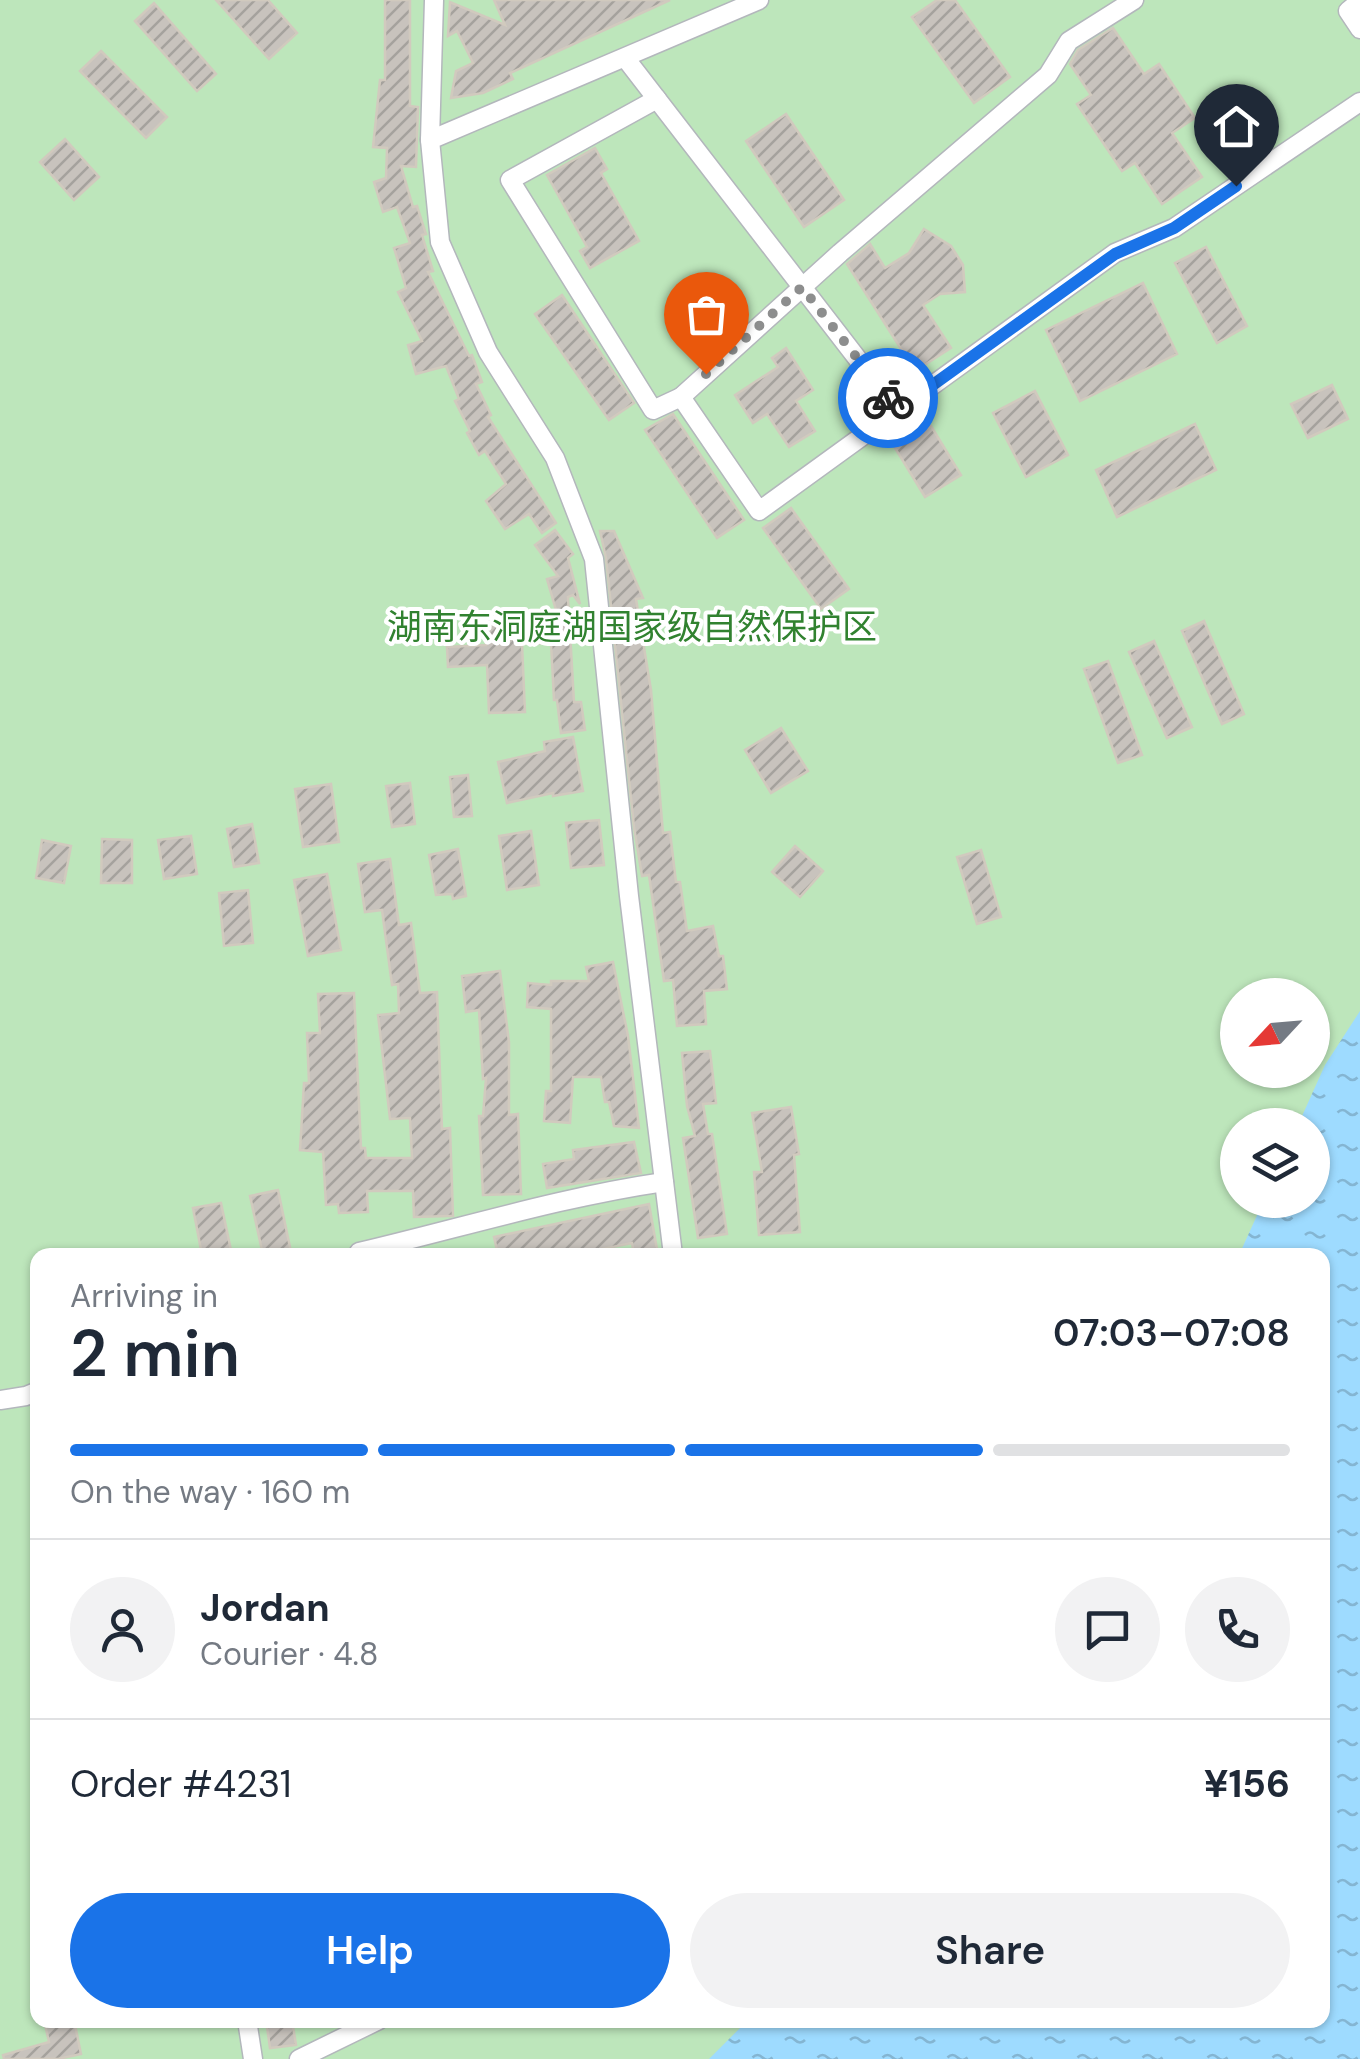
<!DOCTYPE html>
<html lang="en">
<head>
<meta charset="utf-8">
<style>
  body { margin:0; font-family:"DM Sans","Noto Sans SC",sans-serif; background:#f2f2f3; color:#1f2937; height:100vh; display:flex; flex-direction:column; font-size:38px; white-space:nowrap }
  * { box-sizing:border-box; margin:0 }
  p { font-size:32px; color:#747a83 }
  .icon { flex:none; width:55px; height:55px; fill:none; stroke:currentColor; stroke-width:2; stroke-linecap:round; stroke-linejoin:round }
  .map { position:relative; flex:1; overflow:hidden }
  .details { position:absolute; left:30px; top:1248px; width:1300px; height:780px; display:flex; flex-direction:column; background:#fff; border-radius:20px; box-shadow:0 2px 8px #0004 }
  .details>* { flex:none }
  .needle { width:65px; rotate:244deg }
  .fabs { position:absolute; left:1220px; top:978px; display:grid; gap:20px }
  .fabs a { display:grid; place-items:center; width:110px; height:110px; border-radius:50%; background:#fff; box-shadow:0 2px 8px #0004; font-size:50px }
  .pin { position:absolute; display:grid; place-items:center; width:85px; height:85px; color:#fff; margin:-102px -42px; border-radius:50% 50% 50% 0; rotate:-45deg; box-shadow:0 0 10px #0007 }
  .pin .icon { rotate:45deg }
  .courier { position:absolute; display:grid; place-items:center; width:100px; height:100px; margin:-50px; border:8px solid #1a73e8; border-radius:50%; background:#fff; color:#222; box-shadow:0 2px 12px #0007 }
  .summary em { font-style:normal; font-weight:600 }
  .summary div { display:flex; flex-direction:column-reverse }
  .summary { display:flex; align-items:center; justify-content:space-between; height:170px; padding:0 40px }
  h1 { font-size:65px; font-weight:600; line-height:75px }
  .bar { display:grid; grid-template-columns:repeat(4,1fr); gap:15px 10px; align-content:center; height:120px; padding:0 40px }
  .bar i { height:12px; border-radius:8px; background:#e0e1e3 }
  .bar .selected { background:#1a73e8 }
  .bar p { grid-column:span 4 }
  .line { display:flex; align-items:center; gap:25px; padding:0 40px; border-top:2px solid #e0e1e3 }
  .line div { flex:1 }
  .round { display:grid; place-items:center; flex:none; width:105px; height:105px; border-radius:52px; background:#f2f2f3 }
  .primary-button { display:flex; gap:20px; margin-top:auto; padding:20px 40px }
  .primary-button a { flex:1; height:115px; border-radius:60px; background:#1a73e8; color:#fff; font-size:40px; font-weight:600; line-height:115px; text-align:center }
  .primary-button a+a { background:#f2f2f3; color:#1f2937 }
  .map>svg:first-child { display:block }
  .park { fill:#bde6bb; fill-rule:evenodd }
  .water { fill:url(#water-ripples) }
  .building { fill:url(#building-hatch); stroke:#d1cabe; stroke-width:2.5 }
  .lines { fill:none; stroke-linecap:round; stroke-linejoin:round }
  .minor-casing { stroke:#b3b7bc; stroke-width:21 }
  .minor { stroke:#fff; stroke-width:18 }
  .done { stroke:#8d8e8e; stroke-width:10; stroke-dasharray:0 18 }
  .route { stroke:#1a73e8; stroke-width:12 }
  .labels { text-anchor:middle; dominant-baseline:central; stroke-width:8; stroke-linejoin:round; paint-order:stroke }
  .park-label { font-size:35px; fill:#318230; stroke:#fff }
</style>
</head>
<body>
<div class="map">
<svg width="1360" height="2059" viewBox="0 0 1360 2059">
  <defs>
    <pattern id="water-ripples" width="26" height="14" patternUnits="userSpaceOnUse" patternTransform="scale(2.5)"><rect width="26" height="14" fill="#9edbff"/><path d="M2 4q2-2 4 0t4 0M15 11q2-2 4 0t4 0" fill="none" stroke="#84b5d2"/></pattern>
    <pattern id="building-hatch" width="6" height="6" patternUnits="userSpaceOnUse" patternTransform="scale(2.5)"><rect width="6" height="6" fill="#c8c3bd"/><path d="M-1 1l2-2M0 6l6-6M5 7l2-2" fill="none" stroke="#a5a29d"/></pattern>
  </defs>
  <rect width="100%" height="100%" fill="#ede9e0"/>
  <path class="park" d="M0,0H1360V2059H0ZM1238,995H1312V1070H1238ZM1238,1125H1312V1200H1238ZM38,1255H1322V2020H38Z"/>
  <polygon class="water" points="1360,1011 1360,2059 709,2059 748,2020 1322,2020 1322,1255 1239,1255 1264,1200 1312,1200 1312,1125 1298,1125 1325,1065"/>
  <g class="building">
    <polygon points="216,0 268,0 297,33 269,59"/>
    <polygon points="385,0 410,0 410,106 418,107 416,167 401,166 413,207 417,206 426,234 422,235 433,271 428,272 469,356 472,355 482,382 476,384 491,415 488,417 556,523 542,533 529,514 505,529 486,501 506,484 485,451 479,455 467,433 470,431 455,401 459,399 446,366 416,374 408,345 422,341 398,292 406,288 394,248 410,243 397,207 383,212 374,182 386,178 387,148 373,147 380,80 385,80"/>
    <polygon points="494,0 670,0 510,73 513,79 483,93 451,98 456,71 473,63 457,31 448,36 450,2 505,25"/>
    <polygon points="937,0 955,0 1010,77 974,103 912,17"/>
    <polygon points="154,3 216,74 197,91 135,21"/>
    <polygon points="1113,28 1144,74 1159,64 1195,118 1172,133 1202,177 1162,204 1135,163 1122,171 1077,104 1091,95 1070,64 1078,50"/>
    <polygon points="101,51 167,117 146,138 80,71"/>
    <polygon points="786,114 844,200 804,227 746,141"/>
    <polygon points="65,139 99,177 74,200 40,162"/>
    <polygon points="595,148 607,169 601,173 639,241 590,268 580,251 587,247 547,175"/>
    <polygon points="924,229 951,246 963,265 965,292 940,294 923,305 951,348 915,371 847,264 870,244 885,268 909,253"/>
    <polygon points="1206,247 1247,326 1217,343 1175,263"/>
    <polygon points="1143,283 1177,354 1080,401 1046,330"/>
    <polygon points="562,295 634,403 609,420 535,314"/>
    <polygon points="786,348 813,390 796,401 815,431 789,447 767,414 753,423 735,395 778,367 772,358"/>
    <polygon points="1332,385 1348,419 1308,438 1291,404"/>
    <polygon points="1035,391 1068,455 1026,477 993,413"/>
    <polygon points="673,414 744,520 717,538 645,430"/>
    <polygon points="1195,424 1216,470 1117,517 1096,470"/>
    <polygon points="931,426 961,475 925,497 895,448"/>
    <polygon points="791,508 849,589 821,609 763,528"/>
    <polygon points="555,530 573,554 568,558 580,604 573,595 568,597 574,702 581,702 585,730 561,733 557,700 554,700 551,643 522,644 525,712 489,713 487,665 448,667 447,647 486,645 485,621 558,617 547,579 558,576 535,545"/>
    <polygon points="600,531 614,531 643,598 636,599 651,690 663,833 670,832 676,882 680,882 687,931 713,926 719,956 723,956 727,989 704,991 706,1024 677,1026 673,980 664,981 649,875 642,876 634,827 606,558"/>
    <polygon points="1204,621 1244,714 1222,724 1182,631"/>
    <polygon points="1154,641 1192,727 1167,738 1129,652"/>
    <polygon points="1108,661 1142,755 1118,763 1084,669"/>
    <polygon points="781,728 808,771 771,793 745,750"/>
    <polygon points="573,737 583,791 553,796 553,793 507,803 498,762 545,751 544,742"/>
    <polygon points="468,775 472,816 454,817 450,777"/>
    <polygon points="410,783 415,824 392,827 386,786"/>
    <polygon points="331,784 339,842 303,847 295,789"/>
    <polygon points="599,820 604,865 571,868 566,823"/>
    <polygon points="252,824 259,863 234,867 227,829"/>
    <polygon points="531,831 539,885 507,890 499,836"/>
    <polygon points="191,836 197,874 164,879 158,840"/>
    <polygon points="102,839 132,840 132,883 101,883"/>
    <polygon points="42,840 71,846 64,883 36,878"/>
    <polygon points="795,846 823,871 800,897 772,872"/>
    <polygon points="458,849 466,896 453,899 452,894 436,895 429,855"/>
    <polygon points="981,850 1001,917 977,924 957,857"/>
    <polygon points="390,859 399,925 411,923 420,993 437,992 442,1129 450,1128 453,1216 450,1216 414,1217 413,1191 367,1191 368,1212 339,1213 338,1204 326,1205 323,1152 300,1150 304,1083 309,1083 307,1033 320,1033 318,994 354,993 361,1148 365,1148 366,1158 412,1158 410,1118 390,1119 378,1015 399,1013 398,984 392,985 382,910 365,912 358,864"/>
    <polygon points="327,874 341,950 308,956 294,880"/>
    <polygon points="248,890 253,943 224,946 219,893"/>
    <polygon points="613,962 628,1036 639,1128 614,1126 609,1102 605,1102 601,1077 573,1077 570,1123 544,1121 546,1091 551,1091 551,1009 527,1007 528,983 551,985 551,981 589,981 586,967"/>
    <polygon points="500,971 509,1042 509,1115 518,1114 521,1194 483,1195 479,1116 483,1116 486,1078 483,1079 479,1010 466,1012 462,976"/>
    <polygon points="710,1051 716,1103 703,1104 708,1134 712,1134 727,1234 698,1238 683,1138 695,1136 687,1106 682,1053"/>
    <polygon points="791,1107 799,1154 794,1155 800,1232 759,1235 754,1172 762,1172 752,1113"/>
    <polygon points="634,1142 641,1173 547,1188 543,1164 574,1159 573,1150"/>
    <polygon points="278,1190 291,1252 263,1255 250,1196"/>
    <polygon points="221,1203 232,1255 202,1255 193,1208"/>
    <polygon points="649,1204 658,1255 634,1255 632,1243 574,1255 498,1255 494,1237"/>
    <polygon points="44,2020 74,2020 81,2054 58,2059 4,2059 3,2055 49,2042"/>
    <polygon points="266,2020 292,2020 296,2045 270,2048"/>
  </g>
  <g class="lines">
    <defs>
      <g id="minor">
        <polyline points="1134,0 1069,41 1048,75 840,253 681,397 759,511 1115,253 1174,228 1360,102"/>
        <polyline points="1360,1 1348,11 1360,29"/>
        <polyline points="626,59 897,410"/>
        <polyline points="657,99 510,180 653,410 681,397"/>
        <polyline points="430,140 434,0"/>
        <path d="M360,1255L359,1252C461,1228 561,1197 664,1182"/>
        <polyline points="673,1255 629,896 594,559 555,458 488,352 440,242 430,140 759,0"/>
        <polyline points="0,1400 26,1396 38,1391"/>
        <polyline points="247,2020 253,2059"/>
        <polyline points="299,2059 379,2020"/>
      </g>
    </defs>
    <use href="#minor" class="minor-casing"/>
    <use href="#minor" class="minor"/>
  </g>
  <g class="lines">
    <polyline class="done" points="706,374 802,287 888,398"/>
    <polyline class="route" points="888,398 898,410 1115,254 1174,228 1236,186"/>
  </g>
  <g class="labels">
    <g class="park-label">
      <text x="632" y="627">湖南东洞庭湖国家级自然保护区</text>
    </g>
  </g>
</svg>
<div class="fabs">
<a><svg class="needle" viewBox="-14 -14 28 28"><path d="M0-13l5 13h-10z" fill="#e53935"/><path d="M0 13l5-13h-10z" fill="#747a83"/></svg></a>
<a><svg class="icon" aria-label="layers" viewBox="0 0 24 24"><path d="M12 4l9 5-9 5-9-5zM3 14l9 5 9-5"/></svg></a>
</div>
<div class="pin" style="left:706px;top:374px;background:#ea580c"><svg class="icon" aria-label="bag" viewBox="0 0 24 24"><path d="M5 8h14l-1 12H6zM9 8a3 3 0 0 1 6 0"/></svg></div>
<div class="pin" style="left:1236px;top:186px;background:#1f2937"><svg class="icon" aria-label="home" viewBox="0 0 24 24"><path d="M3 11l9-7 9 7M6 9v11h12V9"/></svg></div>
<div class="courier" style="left:888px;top:398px"><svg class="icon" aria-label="bike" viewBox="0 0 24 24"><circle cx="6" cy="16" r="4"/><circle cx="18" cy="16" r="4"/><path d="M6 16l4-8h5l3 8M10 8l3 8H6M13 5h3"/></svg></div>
<section class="details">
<div class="summary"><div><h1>2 min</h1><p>Arriving in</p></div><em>07:03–07:08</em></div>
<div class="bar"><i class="selected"></i><i class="selected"></i><i class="selected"></i><i></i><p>On the way · 160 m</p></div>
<div class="line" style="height:180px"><a class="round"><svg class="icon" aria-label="person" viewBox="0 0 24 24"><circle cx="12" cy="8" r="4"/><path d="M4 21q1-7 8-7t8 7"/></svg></a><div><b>Jordan</b><p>Courier · 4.8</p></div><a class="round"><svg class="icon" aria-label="chat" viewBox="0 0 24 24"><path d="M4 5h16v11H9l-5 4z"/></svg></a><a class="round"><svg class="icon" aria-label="phone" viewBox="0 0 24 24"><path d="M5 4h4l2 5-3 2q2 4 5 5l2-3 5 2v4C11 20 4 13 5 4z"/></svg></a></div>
<div class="line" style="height:130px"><div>Order #4231</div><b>¥156</b></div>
<div class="primary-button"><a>Help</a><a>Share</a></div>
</section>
</div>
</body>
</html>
